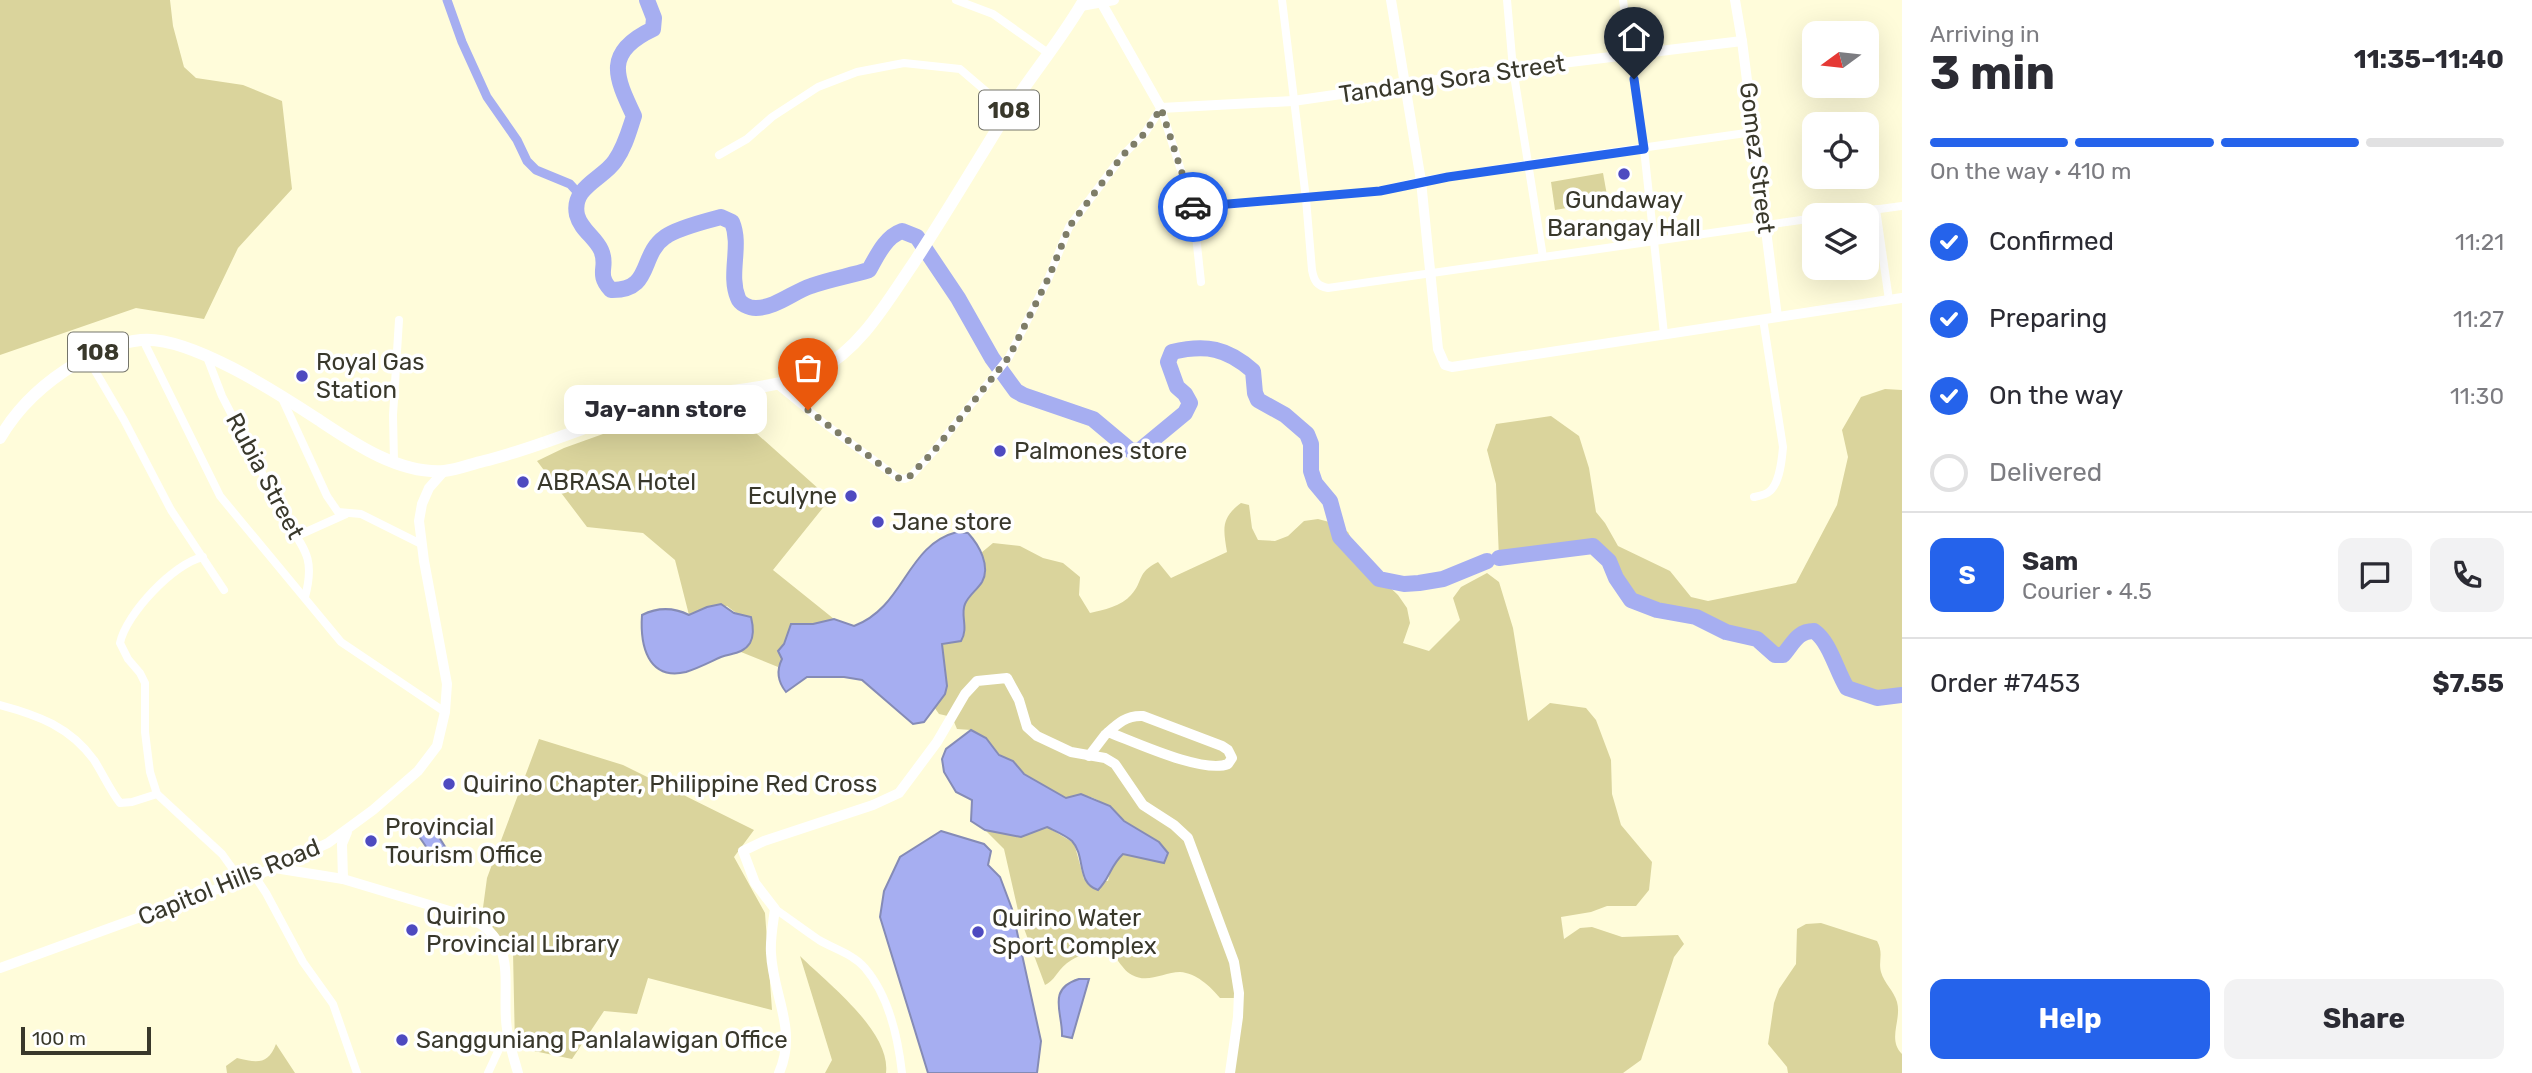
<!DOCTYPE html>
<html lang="en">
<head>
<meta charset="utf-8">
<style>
  body { margin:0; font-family:Rubik,sans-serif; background:#f2f2f3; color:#2b2b33; height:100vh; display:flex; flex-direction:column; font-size:26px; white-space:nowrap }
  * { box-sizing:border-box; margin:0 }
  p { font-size:23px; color:#7c7c81 }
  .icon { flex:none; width:38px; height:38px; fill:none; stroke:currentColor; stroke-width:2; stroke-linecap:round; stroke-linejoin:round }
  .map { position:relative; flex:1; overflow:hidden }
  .drawer { display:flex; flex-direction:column; background:#fff; width:630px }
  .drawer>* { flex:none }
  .needle { width:46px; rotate:255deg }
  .buttons { position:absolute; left:1802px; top:21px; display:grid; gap:14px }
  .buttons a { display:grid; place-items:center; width:77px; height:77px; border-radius:14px; background:#fff; box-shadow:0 7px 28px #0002; font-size:35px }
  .scale { position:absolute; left:21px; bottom:18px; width:130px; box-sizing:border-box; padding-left:7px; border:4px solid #39382b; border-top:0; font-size:19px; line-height:24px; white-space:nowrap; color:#39382b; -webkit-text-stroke:5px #fff; paint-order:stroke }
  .pin { position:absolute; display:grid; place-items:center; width:60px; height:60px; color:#fff; margin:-72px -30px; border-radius:50% 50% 50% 0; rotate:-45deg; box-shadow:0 0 7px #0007 }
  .pin .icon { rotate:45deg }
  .courier { position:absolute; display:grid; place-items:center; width:70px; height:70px; margin:-35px; border:5px solid #2563eb; border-radius:50%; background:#fff; color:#222; box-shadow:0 2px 9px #0007 }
  .bubble { position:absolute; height:49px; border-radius:14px; background:#fff; box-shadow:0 7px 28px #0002; font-size:23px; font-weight:700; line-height:49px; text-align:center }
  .headline em { font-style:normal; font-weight:700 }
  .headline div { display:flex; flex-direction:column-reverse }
  .headline { display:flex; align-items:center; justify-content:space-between; height:119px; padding:0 28px }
  h1 { font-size:46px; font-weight:700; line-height:52px }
  .bar { display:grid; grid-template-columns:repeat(4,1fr); gap:10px 7px; align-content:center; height:84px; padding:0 28px }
  .bar i { height:9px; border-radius:5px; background:#e1e1e2 }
  .bar .active { background:#2563eb }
  .bar p { grid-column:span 4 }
  .line { display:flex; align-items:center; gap:18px; padding:0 28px; border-top:2px solid #e1e1e2 }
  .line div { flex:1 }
  .round { display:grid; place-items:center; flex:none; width:74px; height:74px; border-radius:14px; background:#f2f2f3 }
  ol { padding:0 28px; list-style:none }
  li { display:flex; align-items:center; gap:21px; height:77px }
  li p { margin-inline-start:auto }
  li .icon { padding:7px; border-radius:50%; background:#2563eb; color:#fff; stroke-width:4 }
  li:last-child { color:#7c7c81 }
  li i { width:38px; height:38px; border:4px solid #e1e1e2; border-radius:50% }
  .button { display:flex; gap:14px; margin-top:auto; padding:14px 28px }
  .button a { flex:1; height:80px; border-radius:14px; background:#2563eb; color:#fff; font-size:28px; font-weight:700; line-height:80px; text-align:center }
  .button a+a { background:#f2f2f3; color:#2b2b33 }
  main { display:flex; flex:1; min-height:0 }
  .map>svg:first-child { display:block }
  .green { fill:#dad49c }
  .water { fill:#a6aef1; stroke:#858bb6; stroke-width:2 }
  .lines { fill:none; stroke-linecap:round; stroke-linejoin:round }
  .canal { stroke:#a6aef1; stroke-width:9 }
  .river { stroke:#a6aef1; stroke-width:16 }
  .minor { stroke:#fff; stroke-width:8 }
  .tertiary { stroke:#fff; stroke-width:10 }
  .secondary { stroke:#fff; stroke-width:10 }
  .primary { stroke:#fff; stroke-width:12 }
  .done { stroke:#7e7d68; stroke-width:7; stroke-dasharray:0 12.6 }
  .route { stroke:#2563eb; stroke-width:9 }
  .poi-dot { fill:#4e4ac0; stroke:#fff; stroke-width:2.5 }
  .labels { text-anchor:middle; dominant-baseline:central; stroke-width:7; stroke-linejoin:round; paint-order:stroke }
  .shield { fill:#fff; stroke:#74746b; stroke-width:2 }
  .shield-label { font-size:23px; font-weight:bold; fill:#39382b }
  .street-label { font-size:24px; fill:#39382b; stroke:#fff }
  .poi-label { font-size:24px; fill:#39382b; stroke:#fff; text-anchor:start }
</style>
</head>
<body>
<main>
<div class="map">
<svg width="1902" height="1073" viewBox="0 0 1902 1073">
  <rect width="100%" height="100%" fill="#fffcda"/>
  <g class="green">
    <polygon points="0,0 170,0 173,26 184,67 196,78 243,85 282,101 292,189 238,248 204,319 136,308 0,355"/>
    <polygon points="1603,173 1608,201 1555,210 1551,182"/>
    <path d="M1885,389L1902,390V695L1877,698L1847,688C1836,671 1829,641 1814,631C1797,631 1793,644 1783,655H1775L1757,639L1726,632L1694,616L1657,610L1631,600L1615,577L1609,561L1593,546L1499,558L1496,484L1487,450L1496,424L1551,416L1579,436L1589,468L1596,512L1605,523L1618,546L1670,571L1691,597L1708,601L1796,583L1837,505L1848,457L1842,430L1861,397Z"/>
    <polygon points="719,400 830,499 773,570 834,619 813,624 791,624 784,644 778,651 782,659 778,667 741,652 750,642 740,616 727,606 689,615 675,560 643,533 587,527 537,461 564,448 603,434 657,419 677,410"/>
    <path d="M1241,503L1249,505L1252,528L1258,540L1275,541L1288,536L1304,521L1318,519L1333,523L1348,532L1362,561L1398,595L1407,608L1410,623L1403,643L1429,651L1460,620L1453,598L1461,587L1487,573L1499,582L1513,628L1528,721L1550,703L1586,708L1596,720L1611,760L1612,794L1621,825L1652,862L1649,890L1636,906H1607L1591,912L1561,917L1564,939L1580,928L1592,927L1622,937L1678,935L1684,944L1674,957L1641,1060L1623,1073H1230L1238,998H1220C1210,986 1196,973 1180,972C1164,972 1148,984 1132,975C1117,967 1118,947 1093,952C1081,954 1068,960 1060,970C1055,976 1053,981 1045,985L1019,915L1004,849L985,830L1020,837L1047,827L1074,843L1084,879L1108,881L1112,864L1123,854L1163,863L1159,842C1148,835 1135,829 1125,821C1104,805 1095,790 1066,798L1024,774L1013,761L999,755L986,738L971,730L957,729L952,717L939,714L934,707L945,694L947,686L942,644L954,642L964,614V605L982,582L986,570L981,553L993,543L1020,546L1043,558L1063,563L1080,577L1079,595L1090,613C1103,610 1122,606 1131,595C1144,581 1136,573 1158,562L1171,578L1227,552C1223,528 1221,518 1241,503Z"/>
    <polygon points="539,739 623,765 754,830 734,857 765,913 772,1010 648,978 637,1014 604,1011 572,1059 515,1047 513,952 482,915 487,878"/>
    <path d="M1821,923L1877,941C1884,954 1878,960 1881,972C1884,983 1894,991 1897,1002C1902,1020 1887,1039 1902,1054V1073H1788L1787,1067L1768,1044L1774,1003L1779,989L1796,964L1797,929L1806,924Z"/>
    <path d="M800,956C827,983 891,1031 886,1073H825L832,1060Z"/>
    <path d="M276,1044L295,1073H227L226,1066L237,1058C257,1063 268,1065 276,1044Z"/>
  </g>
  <g class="water">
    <path d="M957,532L968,533C979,545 991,566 982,582C977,590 969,595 965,604C960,615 969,628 961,641L942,644L947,686L945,694L924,722L913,724L862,680L844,677H807L786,692C778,682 776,671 782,659L778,651L784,644L791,624H813L834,619L854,626C905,607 906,545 957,532Z"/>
    <path d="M721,604L734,613L751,617C753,625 754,636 750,643C743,654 732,653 721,657C710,662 699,668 686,672C647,681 640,644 642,615C658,607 673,607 689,615L707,607Z"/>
    <path d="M971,730L986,738L999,755L1013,761L1024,774L1066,798L1081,794L1110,806L1124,821L1159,842L1168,853L1164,863L1123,854C1110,866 1110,878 1098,890C1076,883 1086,856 1072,841C1065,835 1055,831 1047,827L1021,837L985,830L971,821L972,800L956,792L944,772L942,759L946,749Z"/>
    <polygon points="432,826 449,853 436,861 418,835"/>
    <polygon points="941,831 984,844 991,851 988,865 1000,877 1012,909 1041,1041 1037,1073 928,1073 880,917 884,891 900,857"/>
    <path d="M1079,979H1089L1072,1038L1062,1036C1063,1013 1046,989 1079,979Z"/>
  </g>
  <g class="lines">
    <polyline class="canal" points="447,0 462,42 487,97 517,140 527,161 536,170 570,184 580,195"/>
    <g class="river">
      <path d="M647,0L654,18L653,29C604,52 615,76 634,116C629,131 625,147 615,161C603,179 571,187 577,215C581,230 595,237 601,250C609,267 595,273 611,290C653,291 639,255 665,237C677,228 706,221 721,217L732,222C742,246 728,274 738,298C740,304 749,308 756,308C775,308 793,292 811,286C830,279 850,276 869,270C877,256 885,237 902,231L917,237L958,298L992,358L1016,391L1023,395L1093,419L1130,450L1139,451L1185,413L1190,403L1185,394L1177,387L1168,362L1172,352C1206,344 1227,348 1253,371L1255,393L1258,400L1285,415L1307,434L1311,444V471L1315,483L1330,501L1340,537L1379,579L1404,584L1419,583L1443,579L1487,561"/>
      <path d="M1499,558L1593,546L1609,561L1616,578L1631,600L1657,610L1696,617L1726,632L1757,639L1775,655H1783C1793,644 1797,631 1814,631C1830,642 1836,670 1847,688L1877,698L1902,695"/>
    </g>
    <g class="minor">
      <polyline points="956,0 993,14 1048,53"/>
      <path d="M1282,0L1306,199L1312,270C1314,281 1317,286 1328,288L1815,218"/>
      <polyline points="1507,0 1513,69 1543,257"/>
      <polyline points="1623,0 1644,149 1664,334"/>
      <polyline points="1161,108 1193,208 1201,282"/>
      <polyline points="719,155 747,139 772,117 818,87 857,72 904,63 960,69 1009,111"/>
      <polyline points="1193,208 1380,191 1421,181 1529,164 1753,132"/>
      <polyline points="1876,209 1889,300"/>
      <polyline points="1835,215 1902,206"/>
      <polyline points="143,340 220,496 239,519 341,642 445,712"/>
      <polyline points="87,357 124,420 171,510 224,590"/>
      <path d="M207,357L222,396L289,525C308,553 314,563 305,597"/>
      <polyline points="775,383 825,424 898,478 905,479 911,476 933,452 1009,357 1049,277 1069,227 1123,155 1145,133 1161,108"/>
      <polyline points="281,396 327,496 338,512 361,514 421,544"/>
      <polyline points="394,462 393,415 399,320"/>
      <path d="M1754,497C1759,496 1766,495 1770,491C1780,482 1782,459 1783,447L1763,319"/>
      <polyline points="297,536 346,514"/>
      <path d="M203,557C174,563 126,614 120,643L128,659L140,673L145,683V732L150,772L157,794L222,854L240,879"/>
      <path d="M0,705C38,715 70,727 94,760C103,774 110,790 120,803L132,802L157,794"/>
      <polyline points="254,875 266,893 303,962 333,1004 357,1073"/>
      <path d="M775,909C790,919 804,930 819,940C834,949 853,954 865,968C889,996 898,1037 902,1073"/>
      <polyline points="488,1073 507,1032"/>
    </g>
    <g class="tertiary">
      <polyline points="1391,0 1421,181 1438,349 1445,365 1452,367 1902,298"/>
      <polyline points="1735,0 1742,41 1777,317"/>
      <polyline points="1101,2 1161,108 1293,101 1513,69 1742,41"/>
      <path d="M1089,756L1105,735C1117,724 1126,715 1143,716L1222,746L1228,750L1232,758L1228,764C1203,774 1135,742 1108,732"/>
      <path d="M275,868L343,879L466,916C517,938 503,978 506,1020C507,1038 513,1055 518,1073"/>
      <polyline points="343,879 342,844 347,832"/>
      <polyline points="0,968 275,868 328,843 373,810 418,771 437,746 445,712 447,684 424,561 419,521 422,504 429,488 444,471"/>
      <path d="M779,1073C798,1029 773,997 771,953C770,939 773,924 775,909L755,883L743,851L764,841L873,805L899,793L937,742L965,694L977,681L1007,678L1019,700L1027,727L1037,736L1071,752L1105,758L1115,764L1143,805L1174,825L1188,838L1234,962L1239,993L1238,1017L1230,1073"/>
    </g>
    <polyline class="secondary" points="1081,6 1114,0"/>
    <path class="primary" d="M0,438C19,405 45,382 77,363C96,352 119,342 141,340C189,335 279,394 319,420C355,444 399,474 444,471C457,470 471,464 484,461C541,447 595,422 652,405C703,389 774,393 819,370C861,348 887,302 913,264C946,214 976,163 1007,113C1031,75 1062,39 1084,0"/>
  </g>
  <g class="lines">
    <polyline class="done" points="808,410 898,478 908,478 933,452 1009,357 1049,277 1069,227 1123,155 1145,133 1161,108 1193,207"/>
    <polyline class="route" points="1193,207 1380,191 1448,177 1644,149 1634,79"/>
  </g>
  <g class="poi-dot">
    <circle cx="1624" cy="174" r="7"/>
    <circle cx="302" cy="376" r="7"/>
    <circle cx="1000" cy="451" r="7"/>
    <circle cx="523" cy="482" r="7"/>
    <circle cx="851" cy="496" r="7"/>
    <circle cx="878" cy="522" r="7"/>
    <circle cx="449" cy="784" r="7"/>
    <circle cx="371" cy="841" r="7"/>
    <circle cx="412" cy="930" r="7"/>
    <circle cx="978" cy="932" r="7"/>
    <circle cx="402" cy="1040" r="7"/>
  </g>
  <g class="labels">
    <g class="shield">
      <rect x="979" y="90.5" width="60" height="39" rx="5"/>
      <rect x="68" y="332.5" width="60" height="39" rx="5"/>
    </g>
    <g class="shield-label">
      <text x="1009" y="110">108</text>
      <text x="98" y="352">108</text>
    </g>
    <g class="street-label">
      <text transform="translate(1452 79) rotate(-8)">Tandang Sora Street</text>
      <text transform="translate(1757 158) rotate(83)">Gomez Street</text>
      <text transform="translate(265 476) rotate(62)">Rubia Street</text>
      <text transform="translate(229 882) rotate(-22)">Capitol Hills Road</text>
    </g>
    <g class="poi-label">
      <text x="1624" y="200" text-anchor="middle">Gundaway<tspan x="1624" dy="28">Barangay Hall</tspan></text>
      <text x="316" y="362">Royal Gas<tspan x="316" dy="28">Station</tspan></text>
      <text x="1014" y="451">Palmones store</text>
      <text x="537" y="482">ABRASA Hotel</text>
      <text x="837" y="496" text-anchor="end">Eculyne</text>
      <text x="892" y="522">Jane store</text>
      <text x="463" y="784">Quirino Chapter, Philippine Red Cross</text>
      <text x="385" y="827">Provincial<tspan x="385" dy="28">Tourism Office</tspan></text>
      <text x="426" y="916">Quirino<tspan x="426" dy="28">Provincial Library</tspan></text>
      <text x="992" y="918">Quirino Water<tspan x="992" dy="28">Sport Complex</tspan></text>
      <text x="416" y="1040">Sangguniang Panlalawigan Office</text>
    </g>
  </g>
</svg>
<div class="buttons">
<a><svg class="needle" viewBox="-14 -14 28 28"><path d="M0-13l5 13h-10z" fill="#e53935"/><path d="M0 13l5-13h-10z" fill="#7c7c81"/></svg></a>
<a><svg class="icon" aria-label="locate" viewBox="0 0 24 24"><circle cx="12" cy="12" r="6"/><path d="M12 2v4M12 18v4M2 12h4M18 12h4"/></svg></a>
<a><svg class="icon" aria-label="layers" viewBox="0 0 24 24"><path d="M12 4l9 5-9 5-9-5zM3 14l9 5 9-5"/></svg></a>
</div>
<div class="scale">100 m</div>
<div class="pin" style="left:808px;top:410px;background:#ea580c"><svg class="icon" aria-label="bag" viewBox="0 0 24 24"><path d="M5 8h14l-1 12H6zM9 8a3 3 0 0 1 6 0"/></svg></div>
<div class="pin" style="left:1634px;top:79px;background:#1f2937"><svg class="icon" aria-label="home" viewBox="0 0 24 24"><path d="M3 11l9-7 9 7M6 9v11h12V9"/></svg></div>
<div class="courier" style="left:1193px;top:207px"><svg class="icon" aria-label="car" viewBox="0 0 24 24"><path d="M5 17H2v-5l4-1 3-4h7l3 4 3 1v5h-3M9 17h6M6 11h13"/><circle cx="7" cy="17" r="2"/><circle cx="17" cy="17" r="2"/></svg></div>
<div class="bubble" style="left:564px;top:385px;width:203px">Jay-ann store</div>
</div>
<section class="drawer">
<div class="headline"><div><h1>3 min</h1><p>Arriving in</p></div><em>11:35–11:40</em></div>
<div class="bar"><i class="active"></i><i class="active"></i><i class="active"></i><i></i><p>On the way · 410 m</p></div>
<ol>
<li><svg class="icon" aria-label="check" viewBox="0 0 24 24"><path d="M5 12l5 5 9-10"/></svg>Confirmed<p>11:21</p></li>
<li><svg class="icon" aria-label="check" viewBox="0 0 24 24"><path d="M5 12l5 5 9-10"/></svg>Preparing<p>11:27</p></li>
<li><svg class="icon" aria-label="check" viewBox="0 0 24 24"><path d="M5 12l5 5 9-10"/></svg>On the way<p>11:30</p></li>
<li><i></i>Delivered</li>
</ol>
<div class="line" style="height:126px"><b class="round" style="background:#2563eb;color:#fff">S</b><div><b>Sam</b><p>Courier · 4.5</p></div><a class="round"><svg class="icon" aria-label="chat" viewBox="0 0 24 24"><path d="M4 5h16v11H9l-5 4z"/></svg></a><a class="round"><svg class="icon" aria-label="phone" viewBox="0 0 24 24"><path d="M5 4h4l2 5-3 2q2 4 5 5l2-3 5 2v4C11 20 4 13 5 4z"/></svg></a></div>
<div class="line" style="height:91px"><div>Order #7453</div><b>$7.55</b></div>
<div class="button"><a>Help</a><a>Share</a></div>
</section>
</main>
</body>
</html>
